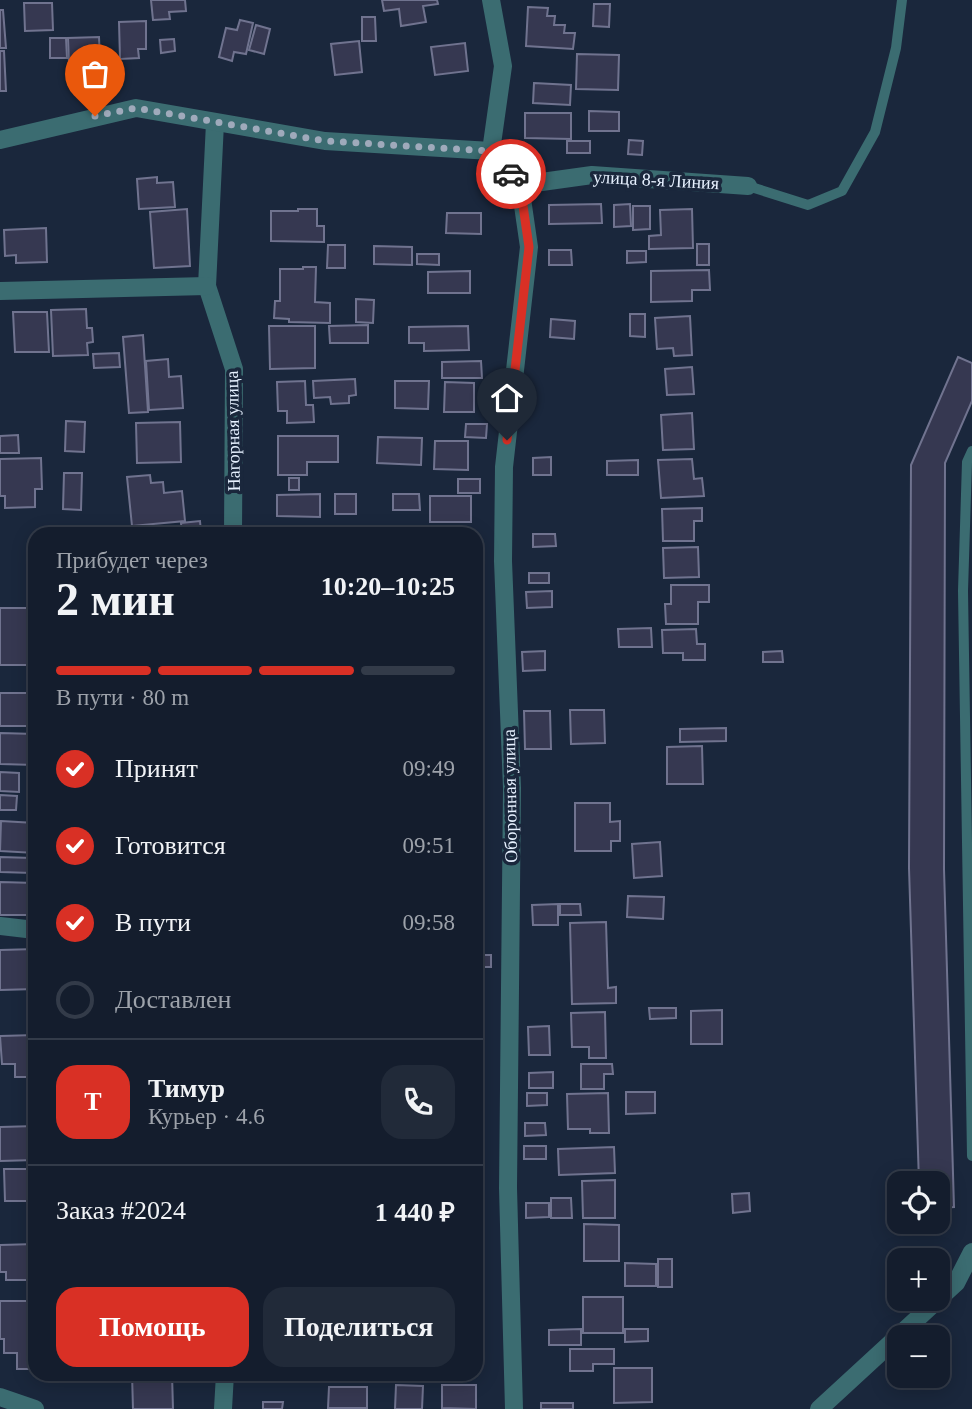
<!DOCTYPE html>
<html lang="ru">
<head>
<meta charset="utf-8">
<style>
  body { margin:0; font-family:Georgia,serif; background:#212a39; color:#f1f3f6; height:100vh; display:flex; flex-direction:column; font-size:26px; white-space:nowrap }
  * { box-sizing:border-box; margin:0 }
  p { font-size:23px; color:#9da2aa }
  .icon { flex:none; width:38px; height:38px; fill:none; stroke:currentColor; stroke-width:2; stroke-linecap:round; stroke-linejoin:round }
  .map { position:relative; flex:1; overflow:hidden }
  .drawer { position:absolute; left:28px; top:527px; width:455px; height:854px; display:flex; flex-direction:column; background:#141d2d; border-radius:21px; box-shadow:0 4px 18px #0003,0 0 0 2px #333b49 }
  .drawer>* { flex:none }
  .controls { position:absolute; left:887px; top:1171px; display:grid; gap:14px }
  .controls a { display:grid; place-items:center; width:63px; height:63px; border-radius:14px; background:#141d2d; box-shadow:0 4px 18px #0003,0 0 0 2px #333b49; font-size:35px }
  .pin { position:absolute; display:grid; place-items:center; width:60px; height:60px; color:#fff; margin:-72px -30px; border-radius:50% 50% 50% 0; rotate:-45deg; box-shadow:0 0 7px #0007 }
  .pin .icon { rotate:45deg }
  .courier { position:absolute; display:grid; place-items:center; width:70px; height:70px; margin:-35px; border:5px solid #d93025; border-radius:50%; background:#fff; color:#222; box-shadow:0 2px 9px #0007 }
  .overview em { font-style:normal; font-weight:700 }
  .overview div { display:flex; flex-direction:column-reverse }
  .overview { display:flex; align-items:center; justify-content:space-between; height:119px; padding:0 28px }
  h1 { font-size:46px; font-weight:700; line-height:52px }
  .bar { display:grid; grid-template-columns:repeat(4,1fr); gap:10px 7px; align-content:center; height:84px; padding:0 28px }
  .bar i { height:9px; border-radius:5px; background:#333b49 }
  .bar .on { background:#d93025 }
  .bar p { grid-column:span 4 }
  .line { display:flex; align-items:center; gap:18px; padding:0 28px; border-top:2px solid #333b49 }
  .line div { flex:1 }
  .round { display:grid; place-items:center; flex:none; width:74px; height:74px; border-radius:21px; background:#212a39 }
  ol { padding:0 28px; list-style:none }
  li { display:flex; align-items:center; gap:21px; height:77px }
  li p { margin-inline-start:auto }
  li .icon { padding:7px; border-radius:50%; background:#d93025; color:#fff; stroke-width:4 }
  li:last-child { color:#9da2aa }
  li i { width:38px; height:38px; border:4px solid #333b49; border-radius:50% }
  .action { display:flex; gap:14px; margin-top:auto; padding:14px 28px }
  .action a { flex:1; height:80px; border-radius:21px; background:#d93025; color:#fff; font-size:28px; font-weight:700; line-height:80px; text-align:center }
  .action a+a { background:#212a39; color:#f1f3f6 }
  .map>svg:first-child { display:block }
  .building { fill:#363851; stroke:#70738f; stroke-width:2 }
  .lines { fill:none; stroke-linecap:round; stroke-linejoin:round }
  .lane { stroke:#3b6c71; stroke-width:10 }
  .street { stroke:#3b6c71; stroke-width:18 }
  .done { stroke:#9faabb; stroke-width:7; stroke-dasharray:0 12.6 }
  .route { stroke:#d93025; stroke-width:9 }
  .labels { text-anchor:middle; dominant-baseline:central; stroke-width:7; stroke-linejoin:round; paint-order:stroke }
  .street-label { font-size:18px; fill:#e7f1ff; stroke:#1a273c }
</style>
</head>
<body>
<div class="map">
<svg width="972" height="1409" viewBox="0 0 972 1409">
  <rect width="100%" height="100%" fill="#1a273c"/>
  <g class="building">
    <polygon points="151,0 185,0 186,11 169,12 170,19 153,20"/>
    <polygon points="382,0 437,0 438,4 423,6 426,22 401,26 399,9 384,11"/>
    <polygon points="24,3 52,3 53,30 25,31"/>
    <polygon points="594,4 610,4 609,27 593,26"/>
    <polygon points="528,7 548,8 547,16 555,16 554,25 565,25 564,33 575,33 573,49 526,46"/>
    <polygon points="0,10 3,10 6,48 0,48"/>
    <polygon points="362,17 375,17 376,41 362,41"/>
    <polygon points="240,20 253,23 246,54 234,52 232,61 219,57 226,28 237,30"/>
    <polygon points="146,21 146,49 138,49 139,58 120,59 119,22"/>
    <polygon points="256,25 270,29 264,54 249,50"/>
    <polygon points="99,37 100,61 69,63 68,38"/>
    <polygon points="50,38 66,38 67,58 50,58"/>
    <polygon points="174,39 175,51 161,53 160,40"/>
    <polygon points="359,41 362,72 335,75 331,44"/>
    <polygon points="465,43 468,71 435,75 431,47"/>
    <polygon points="0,51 4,51 6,91 0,91"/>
    <polygon points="577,54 619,55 618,90 576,89"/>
    <polygon points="534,83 571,85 570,105 533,103"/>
    <polygon points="589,111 619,112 619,131 589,131"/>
    <polygon points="525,113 571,113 571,139 525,138"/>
    <polygon points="629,140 643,141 642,155 628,154"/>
    <rect x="567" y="141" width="23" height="12"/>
    <polygon points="157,177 157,183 173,182 175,207 139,209 137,179"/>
    <polygon points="601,204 602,223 549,224 549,205"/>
    <polygon points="630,204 631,226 614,227 614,205"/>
    <polygon points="633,206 650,206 650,229 633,230"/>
    <polygon points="187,209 190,266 154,268 150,212"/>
    <polygon points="298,209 317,209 317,226 324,226 324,242 271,241 271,211 298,211"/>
    <polygon points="692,209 693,248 649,249 649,236 661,235 660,210"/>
    <polygon points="447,213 481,213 481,234 446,233"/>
    <polygon points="46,228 47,262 16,263 16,255 5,256 4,230"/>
    <rect x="697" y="244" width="12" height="21"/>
    <polygon points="328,245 345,245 345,268 327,268"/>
    <polygon points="374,246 412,247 412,265 374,264"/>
    <polygon points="549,250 571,250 572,265 549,265"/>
    <polygon points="627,251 646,251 646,262 627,263"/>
    <polygon points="417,254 439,254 439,265 417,264"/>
    <polygon points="303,267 316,267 315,302 330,303 330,323 289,322 289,319 274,318 275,301 280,301 280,269 303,269"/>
    <polygon points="709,270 710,290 692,290 692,301 651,302 651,271"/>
    <polygon points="470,271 470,293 428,293 428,272"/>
    <polygon points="356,299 374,300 373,323 356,322"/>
    <polygon points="86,309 87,328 92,328 93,342 87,343 88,355 53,356 51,310"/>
    <polygon points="13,312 47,312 49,352 15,352"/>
    <polygon points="630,314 645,314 645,337 630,336"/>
    <polygon points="690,316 692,355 674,356 673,348 657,349 655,318"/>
    <polygon points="551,319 575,321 574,339 550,337"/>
    <polygon points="368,325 368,343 330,343 329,326"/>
    <polygon points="269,326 315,326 315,368 270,369"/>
    <polygon points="468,326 469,350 424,351 424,343 409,343 409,327"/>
    <polygon points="143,335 148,412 129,413 123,337"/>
    <polygon points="119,353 120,367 94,368 93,354"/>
    <polygon points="958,357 972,363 972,401 945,463 944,869 954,1207 938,1208 938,1183 919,1183 909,868 911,465"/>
    <polygon points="168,359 169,377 181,376 183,408 149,410 146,361"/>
    <polygon points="481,361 482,378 442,378 442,362"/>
    <polygon points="692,367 694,394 667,395 665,369"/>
    <polygon points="355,379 356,395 349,396 349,403 331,404 330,397 314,398 313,381"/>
    <polygon points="305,381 306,405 313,405 314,422 287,423 287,411 278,411 277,382"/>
    <polygon points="395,381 429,381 428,409 395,408"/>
    <polygon points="445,382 474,383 474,412 444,412"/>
    <polygon points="692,413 694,449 663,450 661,415"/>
    <polygon points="66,421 85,422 84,452 65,451"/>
    <polygon points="180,422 181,462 137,463 136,423"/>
    <polygon points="466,424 487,424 486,438 465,437"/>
    <polygon points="18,435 19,453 0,453 0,436"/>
    <polygon points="278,436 338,436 338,462 307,462 307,475 278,475"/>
    <polygon points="378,437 422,438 421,465 377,463"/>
    <polygon points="435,441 468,441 468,470 434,469"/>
    <polygon points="551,457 551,475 533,475 533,458"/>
    <polygon points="41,458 42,489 35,489 35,507 5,508 5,496 0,496 0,459"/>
    <polygon points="692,459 694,479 702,478 704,496 661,498 658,460"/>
    <polygon points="638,460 638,475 607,475 607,461"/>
    <polygon points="64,473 82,473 81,510 63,509"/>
    <polygon points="150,475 151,483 163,482 164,493 182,491 185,521 132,526 127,477"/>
    <rect x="289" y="478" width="10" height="12"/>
    <rect x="458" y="479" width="22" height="14"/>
    <polygon points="320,494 320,517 277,516 277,495"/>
    <rect x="335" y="494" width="21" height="20"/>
    <polygon points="393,494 419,494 420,510 393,510"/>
    <rect x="430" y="496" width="41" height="26"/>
    <polygon points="702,508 702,521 694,521 694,541 663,541 662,509"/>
    <polygon points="200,521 201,532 182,534 181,523"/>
    <polygon points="533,534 555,534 556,546 533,547"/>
    <polygon points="698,547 699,577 664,578 663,548"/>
    <rect x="529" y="573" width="20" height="10"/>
    <polygon points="671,585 709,585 709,602 698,602 698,624 666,624 665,604 671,604"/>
    <polygon points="552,591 552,607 527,608 526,592"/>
    <rect x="0" y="608" width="35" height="57"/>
    <polygon points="651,628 652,647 619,647 618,629"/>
    <polygon points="696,629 697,644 705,644 705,660 683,660 683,653 663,653 662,630"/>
    <polygon points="545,651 545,670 523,671 522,652"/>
    <polygon points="782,651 783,662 763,662 763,652"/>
    <rect x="0" y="693" width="35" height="33"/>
    <polygon points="570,710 604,710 605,743 571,744"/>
    <polygon points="524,711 550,711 551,749 525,749"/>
    <polygon points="726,728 726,741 680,742 680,729"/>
    <polygon points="0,733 35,734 35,765 0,764"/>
    <polygon points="702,746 703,784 667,784 667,747"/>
    <polygon points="0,772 19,773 19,792 0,791"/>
    <polygon points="0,795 17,796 16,810 0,810"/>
    <polygon points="575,803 610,803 610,822 620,821 620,841 611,841 611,851 575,851"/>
    <polygon points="1,821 35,823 35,853 0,851"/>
    <polygon points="660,842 662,876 634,878 632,844"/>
    <polygon points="0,857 32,858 32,873 0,872"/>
    <polygon points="0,882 35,883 35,915 0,915"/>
    <polygon points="628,896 664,897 663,919 627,917"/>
    <polygon points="558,904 558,925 533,925 532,905"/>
    <polygon points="560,904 580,904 581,915 560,915"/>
    <polygon points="606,922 608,988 616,987 616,1003 572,1004 570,923"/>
    <polygon points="35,949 35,989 0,990 0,950"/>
    <rect x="476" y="955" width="15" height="12"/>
    <polygon points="649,1008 676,1008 676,1018 650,1019"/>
    <polygon points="722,1010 722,1044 691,1044 691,1011"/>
    <polygon points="605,1012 606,1058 589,1058 589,1047 572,1047 571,1013"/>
    <polygon points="549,1026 550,1055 529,1055 528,1027"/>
    <polygon points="35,1035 34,1077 15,1077 15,1064 2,1064 0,1036"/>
    <polygon points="581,1064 612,1064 613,1074 604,1074 604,1089 581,1089"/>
    <polygon points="553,1072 553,1088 529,1088 529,1073"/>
    <polygon points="626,1092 655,1092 655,1113 626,1114"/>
    <polygon points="527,1093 547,1093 547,1105 527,1106"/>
    <polygon points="608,1093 609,1133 590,1133 590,1129 568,1129 567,1094"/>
    <polygon points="525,1123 545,1123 546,1135 525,1136"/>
    <polygon points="35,1126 35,1160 0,1161 0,1127"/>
    <rect x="524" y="1146" width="22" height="13"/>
    <polygon points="614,1147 615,1173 559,1175 558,1149"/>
    <polygon points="4,1169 35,1169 35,1201 5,1201"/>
    <polygon points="615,1180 615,1218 583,1218 582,1181"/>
    <polygon points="749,1193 750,1211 733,1213 732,1194"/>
    <polygon points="551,1198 571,1198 572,1218 551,1218"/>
    <polygon points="526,1203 549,1203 549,1217 526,1218"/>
    <polygon points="584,1224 619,1225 619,1261 584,1261"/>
    <polygon points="35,1244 35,1280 6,1280 6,1272 0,1272 0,1245"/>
    <rect x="658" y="1259" width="14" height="28"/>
    <polygon points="625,1263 656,1264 656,1286 625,1286"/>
    <rect x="583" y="1297" width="40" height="36"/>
    <polygon points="0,1301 35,1301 35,1369 17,1369 17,1353 4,1353 4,1339 0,1339"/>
    <polygon points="581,1329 581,1345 549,1345 549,1330"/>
    <polygon points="625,1329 648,1329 648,1341 625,1342"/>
    <polygon points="570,1349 614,1349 614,1364 593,1364 593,1371 570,1371"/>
    <polygon points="614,1368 652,1368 652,1402 614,1403"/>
    <polygon points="132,1374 172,1374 173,1409 133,1409"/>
    <polygon points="396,1385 423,1386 422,1409 395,1409"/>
    <polygon points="442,1385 476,1385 476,1409 442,1408"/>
    <polygon points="329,1387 367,1387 367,1408 328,1408"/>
    <polygon points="263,1402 283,1402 282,1409 263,1409"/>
    <rect x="541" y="1403" width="32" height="6"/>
  </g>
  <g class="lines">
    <g class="lane">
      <polyline points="748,186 808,205 842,191 875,132 896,48 902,0"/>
      <polyline points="972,451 967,462 963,591 972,1156"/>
    </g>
    <g class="street">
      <polyline points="491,0 503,66 491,151"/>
      <polyline points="215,123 207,286 234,369 233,534"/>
      <polyline points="0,140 136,108 325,141 491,151 520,185 592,175 748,186"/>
      <polyline points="0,291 207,286"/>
      <polyline points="0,926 35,930"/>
      <polyline points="0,1397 35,1409"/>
      <polyline points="223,1409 225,1374"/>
      <polyline points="514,1409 508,1188 512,788 503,561 504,467 529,247 520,185"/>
      <polyline points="819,1409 956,1283 972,1252"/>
    </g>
  </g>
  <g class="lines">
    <polyline class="done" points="95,116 136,108 325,141 491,151 511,174"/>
    <polyline class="route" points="507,440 529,247 520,185 511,174"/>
  </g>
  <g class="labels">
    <g class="street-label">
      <text transform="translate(656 180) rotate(3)">улица 8-я Линия</text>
      <text transform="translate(233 431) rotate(-91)">Нагорная улица</text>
      <text transform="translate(510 796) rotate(-91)">Оборонная улица</text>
    </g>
  </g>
</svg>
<div class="controls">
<a><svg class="icon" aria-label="locate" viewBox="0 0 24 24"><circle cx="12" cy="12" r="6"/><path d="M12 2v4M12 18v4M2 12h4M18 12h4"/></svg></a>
<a>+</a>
<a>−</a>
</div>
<div class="pin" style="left:95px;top:116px;background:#ea580c"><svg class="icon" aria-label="bag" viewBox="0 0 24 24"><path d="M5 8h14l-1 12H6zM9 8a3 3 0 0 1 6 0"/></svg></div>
<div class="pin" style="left:507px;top:440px;background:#1f2937"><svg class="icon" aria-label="home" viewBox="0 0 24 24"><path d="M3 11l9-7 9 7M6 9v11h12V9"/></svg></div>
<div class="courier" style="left:511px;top:174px"><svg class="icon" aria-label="car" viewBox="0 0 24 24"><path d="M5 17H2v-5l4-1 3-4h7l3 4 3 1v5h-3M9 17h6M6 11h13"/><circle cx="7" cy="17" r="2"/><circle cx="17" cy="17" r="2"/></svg></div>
<section class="drawer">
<div class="overview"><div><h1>2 мин</h1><p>Прибудет через</p></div><em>10:20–10:25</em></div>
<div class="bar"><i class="on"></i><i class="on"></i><i class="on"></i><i></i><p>В пути · 80 m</p></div>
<ol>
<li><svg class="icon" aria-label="check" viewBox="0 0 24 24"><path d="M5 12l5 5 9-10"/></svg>Принят<p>09:49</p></li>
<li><svg class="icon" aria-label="check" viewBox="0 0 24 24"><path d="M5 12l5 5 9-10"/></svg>Готовится<p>09:51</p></li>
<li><svg class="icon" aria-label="check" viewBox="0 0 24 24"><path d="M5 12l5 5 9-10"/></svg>В пути<p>09:58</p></li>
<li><i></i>Доставлен</li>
</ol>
<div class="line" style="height:126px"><b class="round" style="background:#d93025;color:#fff">Т</b><div><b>Тимур</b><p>Курьер · 4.6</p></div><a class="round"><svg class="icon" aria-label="phone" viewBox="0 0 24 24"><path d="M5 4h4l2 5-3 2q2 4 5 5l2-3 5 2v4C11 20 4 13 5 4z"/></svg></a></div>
<div class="line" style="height:91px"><div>Заказ #2024</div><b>1 440 ₽</b></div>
<div class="action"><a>Помощь</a><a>Поделиться</a></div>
</section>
</div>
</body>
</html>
